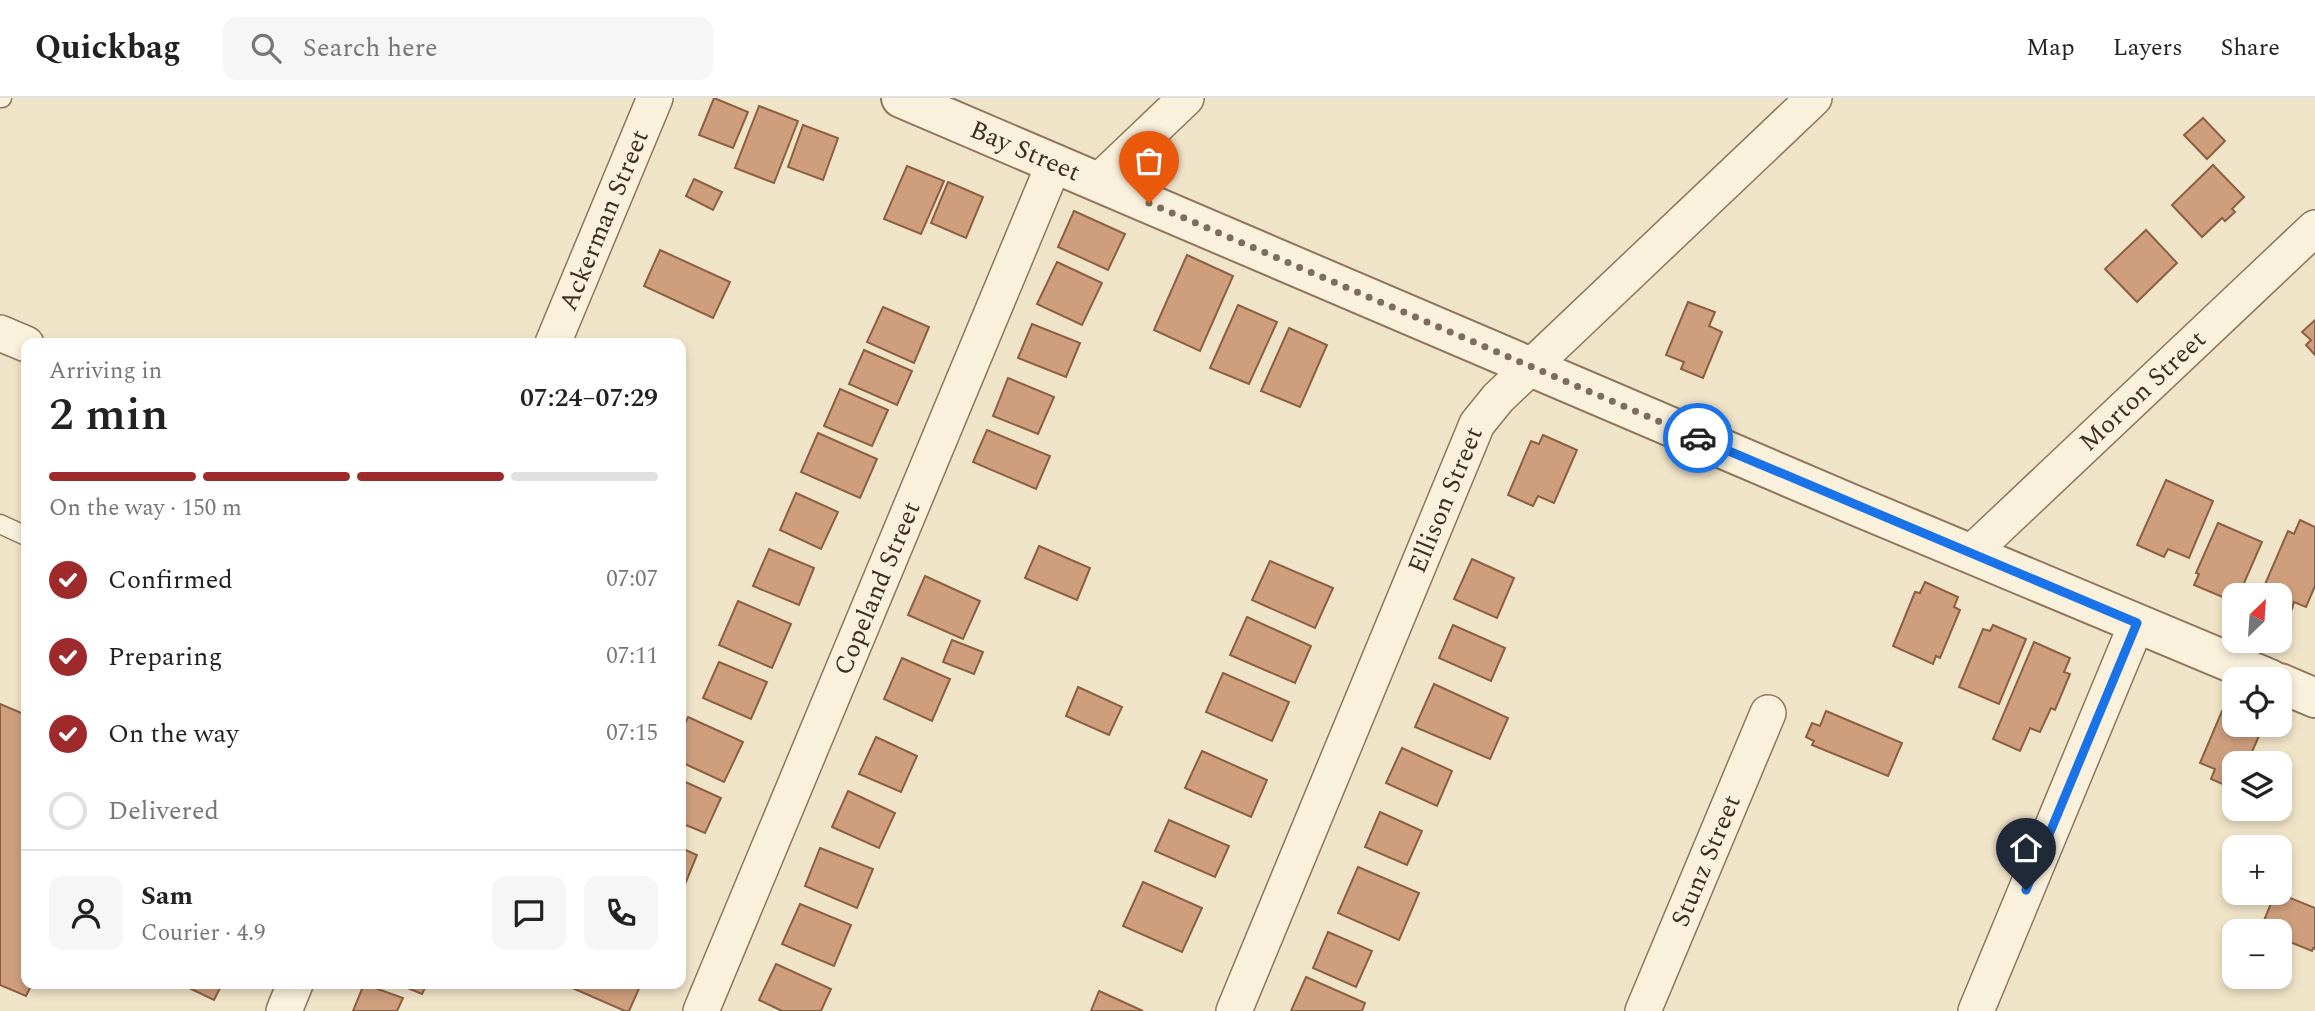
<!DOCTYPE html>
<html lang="en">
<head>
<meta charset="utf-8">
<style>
  body { margin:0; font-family:Spectral,serif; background:#f6f6f6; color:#222; height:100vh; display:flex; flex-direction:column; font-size:26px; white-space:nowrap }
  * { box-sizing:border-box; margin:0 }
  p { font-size:23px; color:#767676 }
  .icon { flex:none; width:38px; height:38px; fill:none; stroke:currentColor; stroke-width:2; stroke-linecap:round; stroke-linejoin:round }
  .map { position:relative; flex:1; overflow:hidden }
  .details { position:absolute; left:21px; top:240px; width:665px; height:651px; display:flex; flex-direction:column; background:#fff; border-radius:14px; box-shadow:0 4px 10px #0003 }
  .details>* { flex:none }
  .needle { width:46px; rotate:25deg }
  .controls { position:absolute; left:2222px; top:485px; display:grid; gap:14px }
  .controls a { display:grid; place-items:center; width:70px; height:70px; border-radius:14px; background:#fff; box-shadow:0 4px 10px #0003; font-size:35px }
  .pin { position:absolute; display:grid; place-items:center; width:60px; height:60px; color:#fff; margin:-72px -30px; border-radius:50% 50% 50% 0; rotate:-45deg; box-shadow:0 0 7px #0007 }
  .pin .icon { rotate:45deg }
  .courier { position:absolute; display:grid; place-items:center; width:70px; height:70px; margin:-35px; border:5px solid #1a73e8; border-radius:50%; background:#fff; color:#222; box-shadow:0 2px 9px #0007 }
  .summary em { font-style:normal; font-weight:600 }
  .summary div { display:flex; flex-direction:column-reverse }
  .summary { display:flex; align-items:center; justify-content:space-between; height:119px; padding:0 28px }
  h1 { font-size:46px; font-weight:600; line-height:52px }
  .bar { display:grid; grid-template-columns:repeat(4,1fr); gap:10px 7px; align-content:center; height:84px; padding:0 28px }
  .bar i { height:9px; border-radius:5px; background:#e0e0e0 }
  .bar .on { background:#9e2a2b }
  .bar p { grid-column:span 4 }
  .line { display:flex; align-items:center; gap:18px; padding:0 28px; border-top:2px solid #e0e0e0 }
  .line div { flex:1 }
  .round { display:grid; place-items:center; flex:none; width:74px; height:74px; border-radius:14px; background:#f6f6f6 }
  ol { padding:0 28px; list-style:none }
  li { display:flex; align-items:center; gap:21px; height:77px }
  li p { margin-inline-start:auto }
  li .icon { padding:7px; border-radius:50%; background:#9e2a2b; color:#fff; stroke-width:4 }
  li:last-child { color:#767676 }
  li i { width:38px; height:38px; border:4px solid #e0e0e0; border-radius:50% }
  header { display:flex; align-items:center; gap:42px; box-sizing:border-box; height:98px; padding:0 35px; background:#fff; border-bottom:2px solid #e0e0e0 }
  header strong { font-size:33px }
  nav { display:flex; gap:38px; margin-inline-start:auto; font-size:24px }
  .search { width:490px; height:63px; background:#f6f6f6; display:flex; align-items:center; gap:18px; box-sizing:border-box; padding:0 24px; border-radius:14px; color:#767676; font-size:26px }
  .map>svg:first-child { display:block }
  .building { fill:#cf9f7d; stroke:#8d5f41; stroke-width:2 }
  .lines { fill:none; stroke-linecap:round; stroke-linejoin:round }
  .service-casing { stroke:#8d765c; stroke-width:21 }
  .minor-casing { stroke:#8d765c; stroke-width:38 }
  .tertiary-casing { stroke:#8d765c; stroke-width:42 }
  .service { stroke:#faf1dc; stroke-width:18 }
  .minor { stroke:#faf1dc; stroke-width:35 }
  .tertiary { stroke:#faf1dc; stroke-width:38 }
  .done { stroke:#7c6e5b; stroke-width:7; stroke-dasharray:0 12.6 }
  .route { stroke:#1a73e8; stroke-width:9 }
  .labels { text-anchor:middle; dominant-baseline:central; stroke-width:6; stroke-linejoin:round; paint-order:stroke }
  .street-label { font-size:26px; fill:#3d2e20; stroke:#f7eed8 }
</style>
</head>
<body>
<header>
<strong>Quickbag</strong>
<div class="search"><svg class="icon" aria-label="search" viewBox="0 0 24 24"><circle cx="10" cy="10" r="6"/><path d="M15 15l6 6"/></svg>Search here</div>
<nav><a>Map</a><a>Layers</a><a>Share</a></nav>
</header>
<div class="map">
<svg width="2315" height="913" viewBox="0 0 2315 913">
  <rect width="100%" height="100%" fill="#f0e4c8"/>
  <g class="building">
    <polygon points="714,0 748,14 733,50 699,37"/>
    <polygon points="759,8 798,23 774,85 735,70"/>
    <polygon points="2203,20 2225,43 2207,61 2184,37"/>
    <polygon points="803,27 838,40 823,82 788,69"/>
    <polygon points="2213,67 2244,99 2232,111 2235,114 2225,123 2222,120 2202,139 2172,107"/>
    <polygon points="907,68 944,83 921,136 884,121"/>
    <polygon points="694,81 722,94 713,112 686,98"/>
    <polygon points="948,84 983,99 966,140 931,125"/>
    <polygon points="1074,113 1125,136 1108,172 1058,149"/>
    <polygon points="2146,132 2177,165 2137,204 2105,171"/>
    <polygon points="660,152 730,184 713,220 644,188"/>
    <polygon points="1187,157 1233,178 1200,253 1154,232"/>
    <polygon points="1057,164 1102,185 1082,227 1037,206"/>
    <polygon points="1688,204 1715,214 1709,228 1722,234 1703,280 1681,271 1684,264 1666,257"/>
    <polygon points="1238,207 1277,224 1249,286 1210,270"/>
    <polygon points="883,209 929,229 914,265 867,244"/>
    <polygon points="2315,222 2315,257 2306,247 2311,242 2302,234"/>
    <polygon points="1032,226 1080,245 1066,279 1018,260"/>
    <polygon points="1289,230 1327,247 1300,309 1261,293"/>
    <polygon points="864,252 912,273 897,307 849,286"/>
    <polygon points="1008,280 1054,299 1038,336 993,318"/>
    <polygon points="840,291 888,312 872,348 824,328"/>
    <polygon points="987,332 1050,358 1036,391 973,364"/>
    <polygon points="818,335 877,361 860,400 801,374"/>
    <polygon points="1543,337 1577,352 1554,405 1538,398 1533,408 1508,397 1531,343 1539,346"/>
    <polygon points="2166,382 2213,403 2189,460 2168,451 2164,459 2137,447"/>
    <polygon points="796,395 838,414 821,451 780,432"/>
    <polygon points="2300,422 2315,429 2315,488 2306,509 2294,504 2292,511 2281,506 2283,500 2280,497 2263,491 2288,433 2294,436"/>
    <polygon points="2218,425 2262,444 2241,492 2238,491 2232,503 2194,487 2199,476 2196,475"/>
    <polygon points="1039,448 1090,470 1077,502 1025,480"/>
    <polygon points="769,451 814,470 799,507 753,488"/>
    <polygon points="1472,461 1514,480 1497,520 1454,501"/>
    <polygon points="1270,463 1333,490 1315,530 1252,502"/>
    <polygon points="925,478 980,503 963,541 908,517"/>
    <polygon points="1925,484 1958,499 1954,509 1960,512 1940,560 1936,558 1933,566 1893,548 1915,494 1920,495"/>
    <polygon points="738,503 791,526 772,570 719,547"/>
    <polygon points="1247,519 1311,548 1295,585 1230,557"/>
    <polygon points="1453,527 1505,550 1491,583 1439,560"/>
    <polygon points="1993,527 2026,541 1999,606 1959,589 1983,531 1990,533"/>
    <polygon points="952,542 983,554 974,576 943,564"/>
    <polygon points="2034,544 2070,560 2064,574 2070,576 2055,612 2051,610 2040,634 2030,630 2020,653 1993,641"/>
    <polygon points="902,560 950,581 932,623 884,601"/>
    <polygon points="719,564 767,584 751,621 703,600"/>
    <polygon points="1223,575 1289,604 1272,643 1206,614"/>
    <polygon points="1434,586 1508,620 1490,661 1415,629"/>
    <polygon points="1078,589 1122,609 1109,637 1066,618"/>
    <polygon points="0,606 26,617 26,886 32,886 26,898 0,887"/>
    <polygon points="1826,613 1902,645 1888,678 1812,647 1814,643 1806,639 1812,625 1820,628"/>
    <polygon points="2222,613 2235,618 2235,626 2259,629 2256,636 2259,638 2247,665 2235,665 2234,691 2211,681 2215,671 2200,665"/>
    <polygon points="688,619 743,644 724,684 681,664 681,634"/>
    <polygon points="876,639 917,658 901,694 859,676"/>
    <polygon points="1402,650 1452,673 1437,708 1386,685"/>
    <polygon points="1202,653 1267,682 1251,719 1185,690"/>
    <polygon points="681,682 721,700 705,735 681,725"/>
    <polygon points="848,693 895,715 879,750 832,729"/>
    <polygon points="1380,714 1422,733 1407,767 1365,749"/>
    <polygon points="1169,722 1229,748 1215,779 1155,753"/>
    <polygon points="681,750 697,757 681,796"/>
    <polygon points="820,750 873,771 857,810 805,788"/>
    <polygon points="1358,769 1419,795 1399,842 1338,815"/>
    <polygon points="1143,784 1202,810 1182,854 1123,828"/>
    <polygon points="2283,797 2315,810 2315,851 2313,850 2312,853 2280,840 2280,833 2260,832 2272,803 2280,806"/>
    <polygon points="800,806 851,827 834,868 782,846"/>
    <polygon points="1328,834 1372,853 1356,889 1313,870"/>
    <polygon points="776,866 831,891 821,913 782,913 759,902"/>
    <polygon points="1306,879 1365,905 1362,913 1291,913"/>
    <polygon points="191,886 222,886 214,902 189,890"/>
    <polygon points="364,886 403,900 397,913 353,913"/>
    <polygon points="398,886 427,886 422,896"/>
    <polygon points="572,886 641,886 629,913 625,913 570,889"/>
    <polygon points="1099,893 1143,913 1091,913"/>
  </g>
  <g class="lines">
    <defs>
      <g id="service">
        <polyline points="0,0 2,0"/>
        <polyline points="0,426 26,438"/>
      </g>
      <g id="minor">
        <polyline points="1098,84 1186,0"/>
        <polyline points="0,235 26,246"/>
        <path id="s1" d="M553,245L655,0"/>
        <path id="s2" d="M1971,455L2315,130"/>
        <polyline points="284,913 295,886"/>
        <path id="s3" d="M701,913L1054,66"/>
        <path id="s4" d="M1234,913L1477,326L1498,300L1814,0"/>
        <path id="s5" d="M1643,913L1768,615"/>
        <polyline points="1976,913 2137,525"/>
      </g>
      <g id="tertiary">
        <path id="s6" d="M901,0L1854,407L2270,581"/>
        <polyline points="2280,585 2315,600"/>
      </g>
    </defs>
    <use href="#service" class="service-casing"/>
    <use href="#minor" class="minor-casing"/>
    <use href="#tertiary" class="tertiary-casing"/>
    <use href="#service" class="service"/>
    <use href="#minor" class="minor"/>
    <use href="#tertiary" class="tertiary"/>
  </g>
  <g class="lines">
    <polyline class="done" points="1149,105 1698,340"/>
    <polyline class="route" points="1698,340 2137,525 2026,792"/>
  </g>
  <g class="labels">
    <g class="street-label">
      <text stroke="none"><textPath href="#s6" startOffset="135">Bay Street</textPath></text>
      <text stroke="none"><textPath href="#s1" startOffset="133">Ackerman Street</textPath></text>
      <text stroke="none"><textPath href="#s2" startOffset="236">Morton Street</textPath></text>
      <text stroke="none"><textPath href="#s4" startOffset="553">Ellison Street</textPath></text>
      <text stroke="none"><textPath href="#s3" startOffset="458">Copeland Street</textPath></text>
      <text stroke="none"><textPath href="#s5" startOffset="163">Stunz Street</textPath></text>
    </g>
  </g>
</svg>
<div class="controls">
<a><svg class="needle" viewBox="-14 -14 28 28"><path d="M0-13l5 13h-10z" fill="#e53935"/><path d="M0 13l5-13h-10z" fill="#767676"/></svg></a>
<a><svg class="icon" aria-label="locate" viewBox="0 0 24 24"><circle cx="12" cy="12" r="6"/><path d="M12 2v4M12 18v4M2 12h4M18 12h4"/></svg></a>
<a><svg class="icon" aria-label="layers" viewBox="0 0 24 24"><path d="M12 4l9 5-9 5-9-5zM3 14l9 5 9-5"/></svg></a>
<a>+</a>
<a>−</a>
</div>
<div class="pin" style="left:1149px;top:105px;background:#ea580c"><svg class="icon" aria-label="bag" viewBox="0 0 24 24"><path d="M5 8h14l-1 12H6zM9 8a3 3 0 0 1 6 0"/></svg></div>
<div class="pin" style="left:2026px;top:792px;background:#1f2937"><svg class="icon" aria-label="home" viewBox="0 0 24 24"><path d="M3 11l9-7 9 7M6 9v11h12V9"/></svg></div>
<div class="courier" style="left:1698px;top:340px"><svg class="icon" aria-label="car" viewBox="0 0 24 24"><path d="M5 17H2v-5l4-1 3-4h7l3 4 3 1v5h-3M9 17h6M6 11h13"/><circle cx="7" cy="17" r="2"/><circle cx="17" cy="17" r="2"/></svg></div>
<section class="details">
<div class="summary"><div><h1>2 min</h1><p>Arriving in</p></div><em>07:24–07:29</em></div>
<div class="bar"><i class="on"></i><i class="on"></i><i class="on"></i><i></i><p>On the way · 150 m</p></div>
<ol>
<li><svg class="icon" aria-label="check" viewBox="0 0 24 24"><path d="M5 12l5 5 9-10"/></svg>Confirmed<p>07:07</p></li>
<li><svg class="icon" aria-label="check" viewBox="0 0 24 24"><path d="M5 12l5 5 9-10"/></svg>Preparing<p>07:11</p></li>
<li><svg class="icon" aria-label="check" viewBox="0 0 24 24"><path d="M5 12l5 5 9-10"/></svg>On the way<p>07:15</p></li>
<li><i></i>Delivered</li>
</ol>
<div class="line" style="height:126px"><a class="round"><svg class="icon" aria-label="person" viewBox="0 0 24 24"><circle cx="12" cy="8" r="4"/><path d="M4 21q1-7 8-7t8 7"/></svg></a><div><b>Sam</b><p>Courier · 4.9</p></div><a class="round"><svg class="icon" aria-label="chat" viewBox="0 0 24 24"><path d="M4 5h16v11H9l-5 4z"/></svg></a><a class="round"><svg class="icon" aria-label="phone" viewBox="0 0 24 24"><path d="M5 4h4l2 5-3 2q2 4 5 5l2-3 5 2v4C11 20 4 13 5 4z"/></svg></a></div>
</section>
</div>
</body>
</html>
